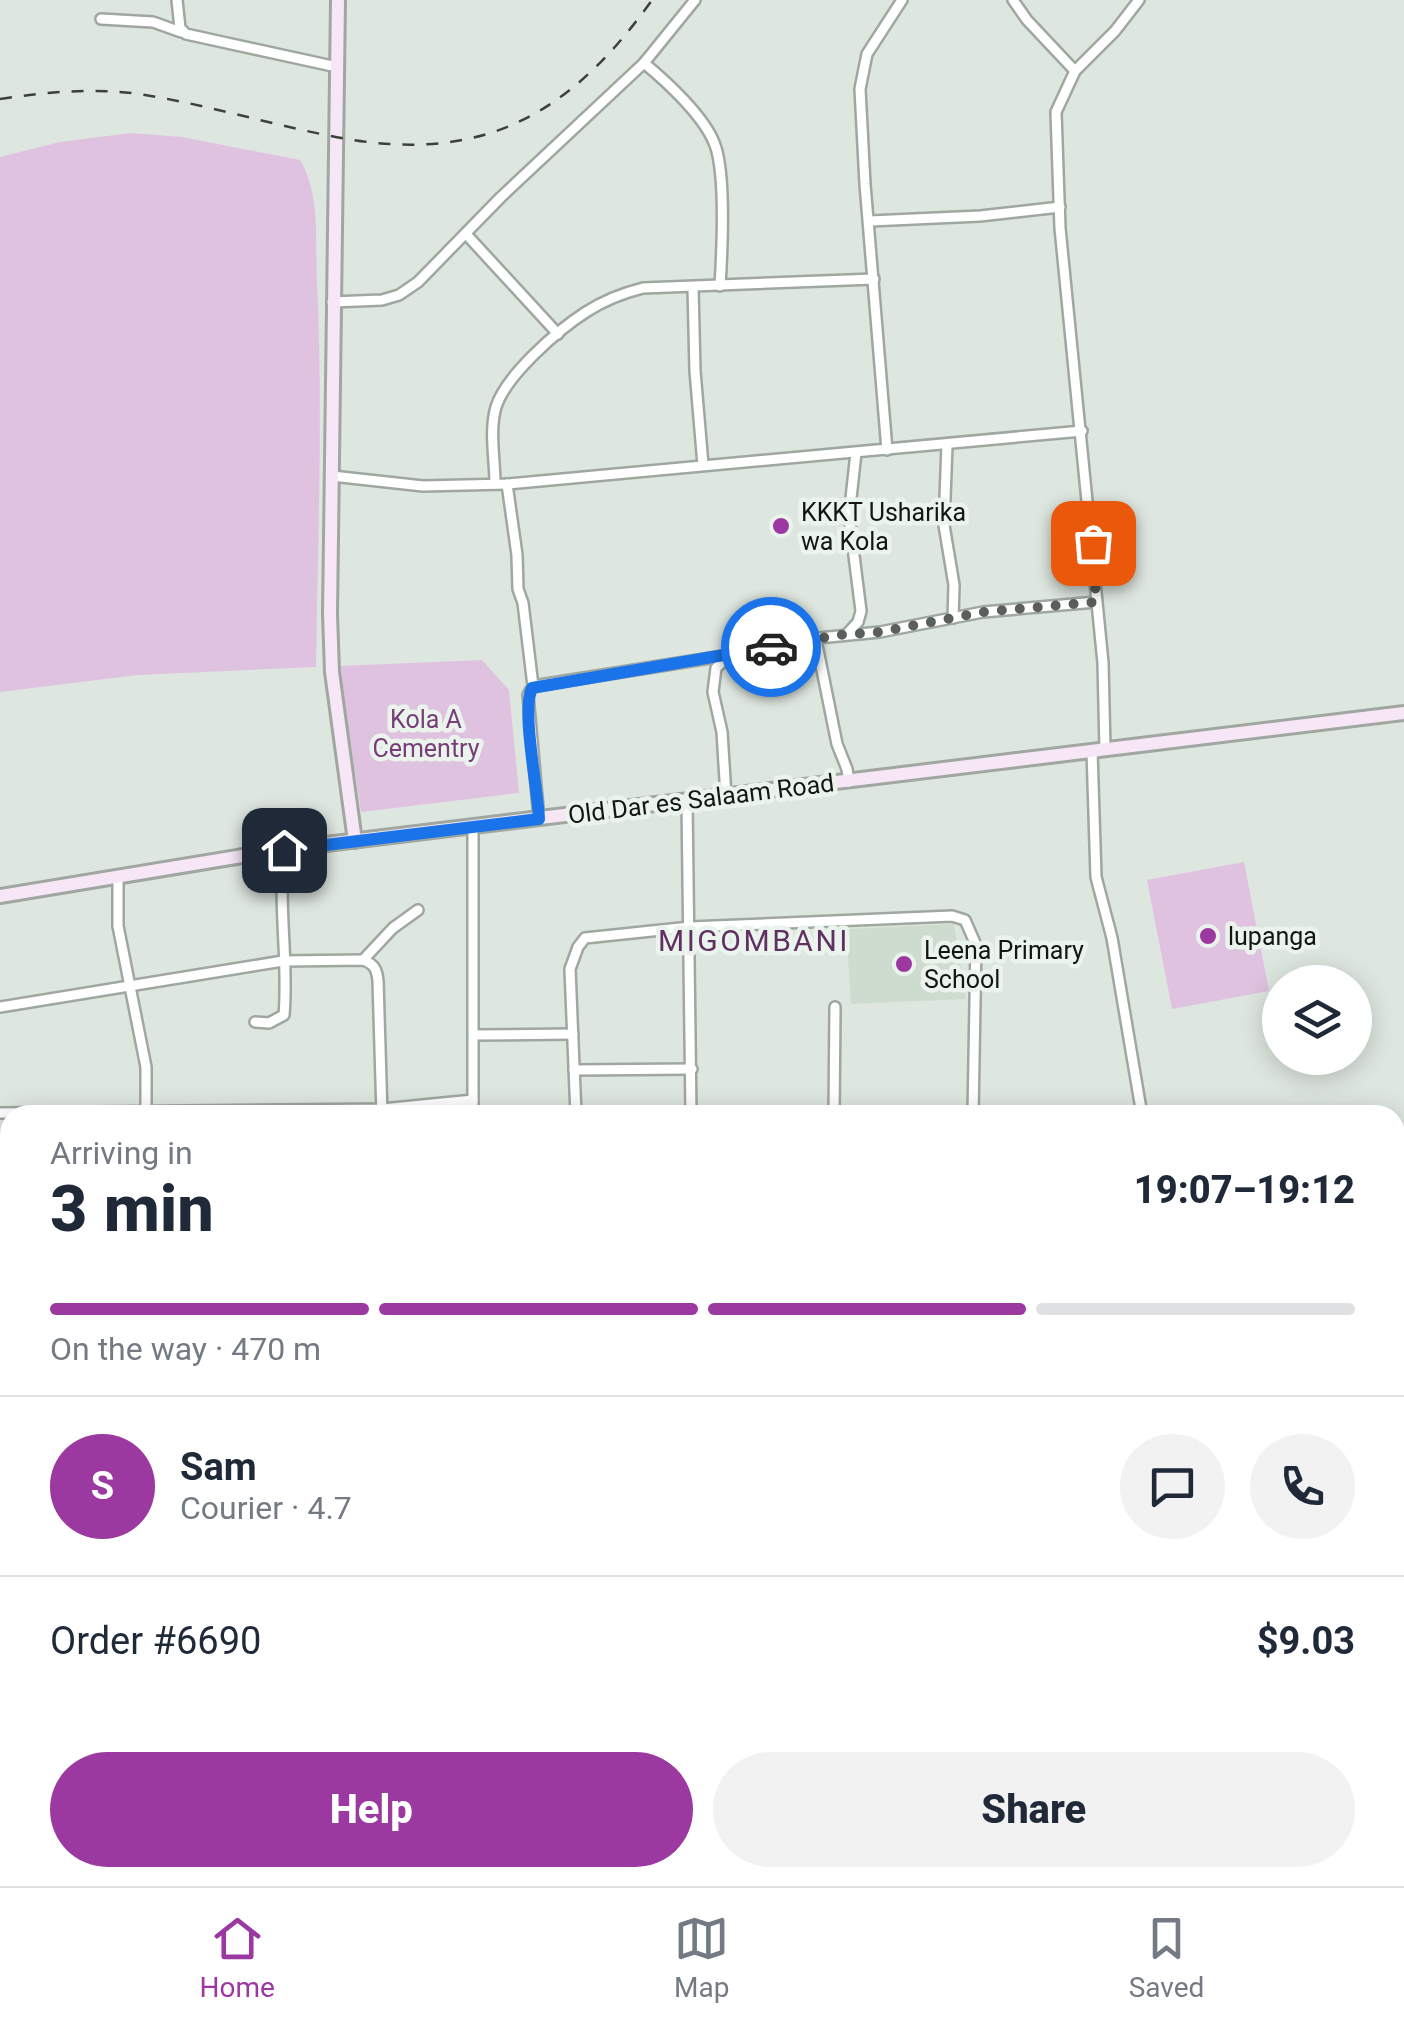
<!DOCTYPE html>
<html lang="en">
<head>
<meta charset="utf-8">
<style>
  body { margin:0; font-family:Roboto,sans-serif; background:#f2f2f3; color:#1f2937; height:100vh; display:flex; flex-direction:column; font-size:38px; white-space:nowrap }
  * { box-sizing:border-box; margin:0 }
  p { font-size:32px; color:#747a83 }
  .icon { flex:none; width:55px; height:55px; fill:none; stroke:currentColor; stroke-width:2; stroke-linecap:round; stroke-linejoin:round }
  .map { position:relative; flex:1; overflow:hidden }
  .details { position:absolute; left:0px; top:1105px; width:1405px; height:782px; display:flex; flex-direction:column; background:#fff; border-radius:30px 30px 0 0; box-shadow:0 5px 25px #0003 }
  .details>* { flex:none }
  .fabs { position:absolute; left:1262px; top:965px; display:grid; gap:20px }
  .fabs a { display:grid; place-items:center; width:110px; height:110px; border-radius:50%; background:#fff; box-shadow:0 5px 25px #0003; font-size:50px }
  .pin { position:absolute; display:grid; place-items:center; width:85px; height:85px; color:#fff; margin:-42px; border-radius:20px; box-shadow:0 5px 15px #0006 }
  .courier { position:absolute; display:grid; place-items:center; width:100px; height:100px; margin:-50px; border:8px solid #1a73e8; border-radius:50%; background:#fff; color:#222; box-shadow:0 2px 12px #0007 }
  .headline em { font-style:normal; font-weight:800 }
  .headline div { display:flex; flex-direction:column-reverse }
  .headline { display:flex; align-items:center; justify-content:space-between; height:170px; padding:0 50px }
  h1 { font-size:65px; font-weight:800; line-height:75px }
  .bar { display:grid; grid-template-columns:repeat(4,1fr); gap:15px 10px; align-content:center; height:120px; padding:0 50px }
  .bar i { height:12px; border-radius:8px; background:#e0e1e3 }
  .bar .on { background:#9b39a1 }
  .bar p { grid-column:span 4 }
  .line { display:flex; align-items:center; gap:25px; padding:0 50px; border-top:2px solid #e0e1e3 }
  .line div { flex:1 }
  .round { display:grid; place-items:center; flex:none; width:105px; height:105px; border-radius:52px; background:#f2f2f3 }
  .button { display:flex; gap:20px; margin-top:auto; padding:20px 50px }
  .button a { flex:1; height:115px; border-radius:60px; background:#9b39a1; color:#fff; font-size:40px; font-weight:800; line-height:115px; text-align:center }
  .button a+a { background:#f2f2f3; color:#1f2937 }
  .dock { display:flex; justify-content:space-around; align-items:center; height:140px; border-top:2px solid #e0e1e3; background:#fff; font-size:28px; color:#747a83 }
  .dock a { display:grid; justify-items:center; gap:5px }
  .dock .on { color:#9b39a1 }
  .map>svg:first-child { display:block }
  .built { fill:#cddccf }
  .green { fill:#dfc2df }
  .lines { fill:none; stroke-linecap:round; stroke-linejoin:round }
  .street-casing { stroke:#9fa7a0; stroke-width:14 }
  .secondary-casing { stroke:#9fa7a0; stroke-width:18 }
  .street { stroke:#fff; stroke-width:9 }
  .secondary { stroke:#f6e6f6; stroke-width:12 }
  .rail { stroke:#3d413e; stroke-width:2.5; stroke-dasharray:12 12; stroke-linecap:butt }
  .done { stroke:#5a5f5b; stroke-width:10; stroke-dasharray:0 18 }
  .route { stroke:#1a73e8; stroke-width:12 }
  .poi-dot { fill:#9b39a1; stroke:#ebf4ec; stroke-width:4 }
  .labels { text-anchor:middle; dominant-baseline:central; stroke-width:9; stroke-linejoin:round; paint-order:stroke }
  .poi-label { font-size:25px; fill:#131614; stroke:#ebf4ec; text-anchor:start }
  .park-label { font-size:25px; fill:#773e7a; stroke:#ebf4ec }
  .street-label { font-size:25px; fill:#131614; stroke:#ebf4ec }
  .quarter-label { font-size:30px; letter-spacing:2.5px; fill:#603062; stroke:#ebf4ec }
</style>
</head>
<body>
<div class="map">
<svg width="1404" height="1886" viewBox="0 0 1404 1886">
  <rect width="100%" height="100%" fill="#dee7df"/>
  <polygon class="built" points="954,924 966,999 851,1004 846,929"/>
  <g class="green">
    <path d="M131,133L182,137L300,160C321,195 315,242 317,281C323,409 318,538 316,667L138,675L0,692V157L60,142Z"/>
    <polygon points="482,660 509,690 519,793 361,812 339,666"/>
    <polygon points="1244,862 1269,991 1172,1009 1147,880"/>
  </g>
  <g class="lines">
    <defs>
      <g id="street">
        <polyline points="177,0 180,28 186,34 337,67"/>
        <polyline points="1013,0 1027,20 1075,71"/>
        <polyline points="101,19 153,22 181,32"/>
        <path d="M644,63C667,82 705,117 715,145C726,175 722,253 720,286"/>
        <polyline points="870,221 980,216 1060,207"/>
        <polyline points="466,234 558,334"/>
        <polyline points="693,288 695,371 703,465"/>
        <polyline points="332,302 382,300 399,295 418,282 501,197 644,63 695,0"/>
        <polyline points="947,445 944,525 954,585 953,618"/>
        <polyline points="887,450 865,184 860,89 867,54 902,0"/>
        <polyline points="332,476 423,486 507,484 1082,431"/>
        <path d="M495,484C495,459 489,431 496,407C506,375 558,330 586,312C603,301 623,293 643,288L874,279"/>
        <polyline points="507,484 517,555 518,589 523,603 533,686 528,695 539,819"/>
        <polyline points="847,634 858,622 861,611 849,516 856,453"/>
        <polyline points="816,640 837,744 847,769 849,782"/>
        <polyline points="533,686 723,656"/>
        <polyline points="1105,750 1103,663 1060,228 1056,112 1075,71 1115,31 1139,0"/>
        <polyline points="1092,751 1096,877 1112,938 1142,1115"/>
        <polyline points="726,796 722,732 713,692 716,668 730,655 808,639 880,632 983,612 1096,602"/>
        <polyline points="687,801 691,1115"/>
        <polyline points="473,827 473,1115"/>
        <polyline points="118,877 118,926 146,1067 146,1111"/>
        <polyline points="363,960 393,928 418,910"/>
        <path d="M0,1007L283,961L363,960C374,964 377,969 378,981L382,1115"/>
        <path d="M255,1022L269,1023L284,1015C289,960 277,904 285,849"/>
        <polyline points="474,1035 573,1034"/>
        <polyline points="574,1070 692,1069"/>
        <polyline points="0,1113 382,1109 473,1100"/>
        <polyline points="576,1115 570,969 578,947 585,938 690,927 952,916 965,920 976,945 973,1115"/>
        <polyline points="834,1115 835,1007"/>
        <polyline points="1395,1223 1404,1223"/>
        <polyline points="1402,1344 1404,1344"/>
        <polyline points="0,1404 10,1403"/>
        <polyline points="1395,1481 1404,1474"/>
        <polyline points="1395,1497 1404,1497"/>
        <polyline points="0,1507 10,1507"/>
        <polyline points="1395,1570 1404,1577"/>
        <polyline points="0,1651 10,1651"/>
        <polyline points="1395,1724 1399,1727 1404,1753"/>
        <polyline points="0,1764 10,1764"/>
        <polyline points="0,1877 149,1880 219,1886"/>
        <polyline points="464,1878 464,1886"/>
        <polyline points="591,1878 592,1886"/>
        <polyline points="1273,1878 1274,1886"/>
        <polyline points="827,1886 828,1878"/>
      </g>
      <g id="secondary">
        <polyline points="338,0 330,614 332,672 355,841"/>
        <polyline points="0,896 285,849 1404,713"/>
      </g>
    </defs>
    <use href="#street" class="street-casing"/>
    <use href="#secondary" class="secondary-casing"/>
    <use href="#street" class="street"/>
    <use href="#secondary" class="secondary"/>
    <path class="rail" d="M0,99C48,92 96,87 145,95C208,105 269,124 331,136C478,166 568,118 652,0"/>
  </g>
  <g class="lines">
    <polyline class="done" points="771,647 839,635 880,632 983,612 1096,602 1093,543"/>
    <path class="route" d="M284,850L539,819C538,790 521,709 532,688L771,647"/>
  </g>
  <g class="poi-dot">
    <circle cx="781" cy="526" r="10"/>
    <circle cx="1208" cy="936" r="10"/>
    <circle cx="904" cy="964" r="10"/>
  </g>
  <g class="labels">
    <g class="poi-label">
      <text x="801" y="512">KKKT Usharika<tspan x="801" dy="29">wa Kola</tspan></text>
      <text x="1228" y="936">lupanga</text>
      <text x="924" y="950">Leena Primary<tspan x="924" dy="29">School</tspan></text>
    </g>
    <g class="park-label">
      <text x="426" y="719">Kola A<tspan x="426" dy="29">Cementry</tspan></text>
    </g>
    <g class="street-label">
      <text transform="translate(701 799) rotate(-7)">Old Dar es Salaam Road</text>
    </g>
    <g class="quarter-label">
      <text x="754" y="940">MIGOMBANI</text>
    </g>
  </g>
</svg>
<div class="fabs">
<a><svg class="icon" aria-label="layers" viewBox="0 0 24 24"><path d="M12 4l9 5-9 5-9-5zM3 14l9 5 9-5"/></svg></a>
</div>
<div class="pin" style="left:1093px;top:543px;background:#ea580c"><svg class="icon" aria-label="bag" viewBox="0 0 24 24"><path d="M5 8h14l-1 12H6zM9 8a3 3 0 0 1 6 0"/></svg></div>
<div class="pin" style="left:284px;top:850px;background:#1f2937"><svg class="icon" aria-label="home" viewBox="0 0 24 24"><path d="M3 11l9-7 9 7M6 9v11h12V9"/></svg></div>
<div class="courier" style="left:771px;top:647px"><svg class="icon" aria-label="car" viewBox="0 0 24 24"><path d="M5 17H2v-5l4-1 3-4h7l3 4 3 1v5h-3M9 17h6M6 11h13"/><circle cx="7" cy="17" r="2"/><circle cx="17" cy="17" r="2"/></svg></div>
<section class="details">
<div class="headline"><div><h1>3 min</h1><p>Arriving in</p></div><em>19:07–19:12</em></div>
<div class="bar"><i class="on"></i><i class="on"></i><i class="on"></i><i></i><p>On the way · 470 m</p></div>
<div class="line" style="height:180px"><b class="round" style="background:#9b39a1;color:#fff">S</b><div><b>Sam</b><p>Courier · 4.7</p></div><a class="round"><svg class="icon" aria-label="chat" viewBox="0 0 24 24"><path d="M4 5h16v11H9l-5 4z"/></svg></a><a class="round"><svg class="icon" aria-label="phone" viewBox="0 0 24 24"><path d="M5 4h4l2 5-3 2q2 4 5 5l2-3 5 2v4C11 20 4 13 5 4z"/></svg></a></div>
<div class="line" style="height:130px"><div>Order #6690</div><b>$9.03</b></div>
<div class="button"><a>Help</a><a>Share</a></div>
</section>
</div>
<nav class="dock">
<a class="on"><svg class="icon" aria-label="home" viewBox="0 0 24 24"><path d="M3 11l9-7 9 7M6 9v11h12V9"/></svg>Home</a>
<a><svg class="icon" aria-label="map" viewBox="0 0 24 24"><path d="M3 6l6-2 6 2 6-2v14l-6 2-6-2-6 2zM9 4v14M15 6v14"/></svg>Map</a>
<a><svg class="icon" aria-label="saved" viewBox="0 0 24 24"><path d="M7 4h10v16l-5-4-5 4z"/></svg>Saved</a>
</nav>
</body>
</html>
